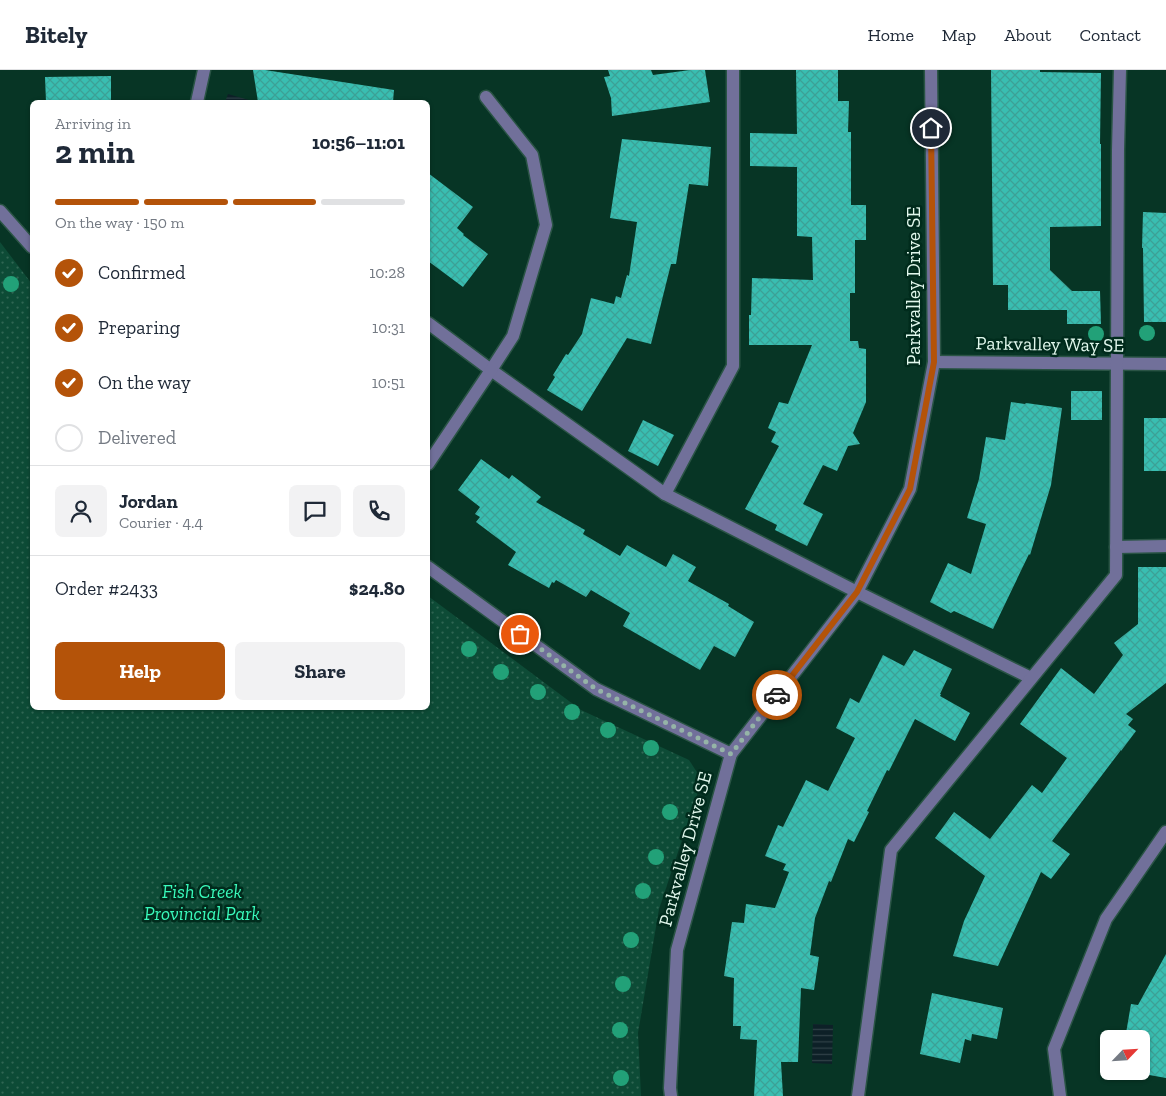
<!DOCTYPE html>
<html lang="en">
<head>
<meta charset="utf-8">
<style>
  body { margin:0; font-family:"Zilla Slab",serif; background:#f2f2f3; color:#1f2937; height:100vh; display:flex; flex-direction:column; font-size:19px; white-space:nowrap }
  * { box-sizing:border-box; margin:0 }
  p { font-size:16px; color:#747a83 }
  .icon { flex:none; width:28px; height:28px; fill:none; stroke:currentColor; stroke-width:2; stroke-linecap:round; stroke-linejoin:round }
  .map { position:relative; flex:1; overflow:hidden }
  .details { position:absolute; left:30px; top:30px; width:400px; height:610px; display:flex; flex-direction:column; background:#fff; border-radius:8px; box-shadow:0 1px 4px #0004 }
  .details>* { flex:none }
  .needle { width:32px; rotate:65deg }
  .tools { position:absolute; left:1100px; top:960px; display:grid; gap:10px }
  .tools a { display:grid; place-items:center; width:50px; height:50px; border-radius:8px; background:#fff; box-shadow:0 1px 4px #0004; font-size:25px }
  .pin { position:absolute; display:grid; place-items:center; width:42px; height:42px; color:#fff; margin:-21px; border:2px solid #fff; border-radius:50%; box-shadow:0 1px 5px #0007 }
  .courier { position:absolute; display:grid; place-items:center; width:50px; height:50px; margin:-25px; border:4px solid #b45309; border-radius:50%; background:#fff; color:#222; box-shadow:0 1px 6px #0007 }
  .head em { font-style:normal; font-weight:700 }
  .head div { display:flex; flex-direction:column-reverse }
  .head { display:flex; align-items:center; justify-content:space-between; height:85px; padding:0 25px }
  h1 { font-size:32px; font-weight:700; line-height:38px }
  .bar { display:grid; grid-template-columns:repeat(4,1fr); gap:8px 5px; align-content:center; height:60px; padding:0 25px }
  .bar i { height:6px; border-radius:4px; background:#e0e1e3 }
  .bar .selected { background:#b45309 }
  .bar p { grid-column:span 4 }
  .line { display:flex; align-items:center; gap:12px; padding:0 25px; border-top:1px solid #e0e1e3 }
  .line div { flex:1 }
  .round { display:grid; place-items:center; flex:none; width:52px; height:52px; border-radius:8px; background:#f2f2f3 }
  ol { padding:0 25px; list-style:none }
  li { display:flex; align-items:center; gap:15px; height:55px }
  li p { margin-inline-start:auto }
  li .icon { padding:5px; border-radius:50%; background:#b45309; color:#fff; stroke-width:4 }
  li:last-child { color:#747a83 }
  li i { width:28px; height:28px; border:2px solid #e0e1e3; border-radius:50% }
  .button { display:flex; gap:10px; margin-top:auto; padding:10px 25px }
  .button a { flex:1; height:58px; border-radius:8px; background:#b45309; color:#fff; font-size:20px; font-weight:700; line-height:58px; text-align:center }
  .button a+a { background:#f2f2f3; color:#1f2937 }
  header { display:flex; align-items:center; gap:30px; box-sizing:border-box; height:70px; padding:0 25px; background:#fff; border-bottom:1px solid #e0e1e3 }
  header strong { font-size:24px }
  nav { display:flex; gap:28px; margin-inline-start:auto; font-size:18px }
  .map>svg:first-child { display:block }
  .park { fill:url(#park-dots) }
  .water { fill:url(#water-rules) }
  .building { fill:url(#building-cross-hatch) }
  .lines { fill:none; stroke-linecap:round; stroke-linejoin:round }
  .minor-casing { stroke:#2a5445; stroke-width:15 }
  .minor { stroke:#71709a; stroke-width:12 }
  .tree { fill:#22a178 }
  .done { stroke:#95b4a7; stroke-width:5; stroke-dasharray:0 9 }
  .route { stroke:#b45309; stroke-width:6 }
  .labels { text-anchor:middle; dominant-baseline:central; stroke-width:5; stroke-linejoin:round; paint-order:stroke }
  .street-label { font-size:19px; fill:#e1f8ed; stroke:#002b1c }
  .park-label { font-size:19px; font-style:italic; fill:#39fabb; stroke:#002b1c }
</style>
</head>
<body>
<header>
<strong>Bitely</strong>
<nav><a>Home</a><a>Map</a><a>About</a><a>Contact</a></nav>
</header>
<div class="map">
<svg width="1166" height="1026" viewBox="0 0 1166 1026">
  <defs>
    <pattern id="park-dots" width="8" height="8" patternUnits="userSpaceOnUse" patternTransform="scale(1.25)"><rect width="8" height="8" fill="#0d4b36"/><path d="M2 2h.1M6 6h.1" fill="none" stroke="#306653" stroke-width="1.8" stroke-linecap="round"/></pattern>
    <pattern id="water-rules" width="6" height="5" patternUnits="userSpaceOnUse" patternTransform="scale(1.25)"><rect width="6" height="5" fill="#0d2027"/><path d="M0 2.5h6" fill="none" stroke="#304147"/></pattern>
    <pattern id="building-cross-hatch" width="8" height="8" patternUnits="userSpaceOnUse" patternTransform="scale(1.25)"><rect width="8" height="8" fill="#39beb1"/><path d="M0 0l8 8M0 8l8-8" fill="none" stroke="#3ca196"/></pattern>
  </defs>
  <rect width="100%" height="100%" fill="#073525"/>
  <polygon class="park" points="0,172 32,214 32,638 428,638 428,526 581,640 689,690 702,710 659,839 638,963 641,1026 0,1026"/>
  <g class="water">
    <polygon points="228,24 249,30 248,32 225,32"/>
    <polygon points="813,954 833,955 832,994 812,993"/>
  </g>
  <g class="building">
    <polygon points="253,0 265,0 394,20 393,32 258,32"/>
    <polygon points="608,0 651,0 653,5 690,0 705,0 710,32 612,46 611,28 604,7 610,6"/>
    <polygon points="796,0 838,0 838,31 849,31 848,62 851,62 851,135 866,135 866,170 855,170 855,223 850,223 850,271 858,271 859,278 866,279 866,332 853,363 860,374 848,376 837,401 823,395 803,434 823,444 807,476 775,460 777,455 745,439 779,376 771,372 776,362 768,358 779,332 788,334 812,275 749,275 749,245 751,245 752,208 813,210 812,167 797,166 797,97 750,96 750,63 797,64"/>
    <polygon points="991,0 1040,0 1040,2 1101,3 1100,74 1101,74 1101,156 1050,157 1050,200 1072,221 1100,221 1101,254 1067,254 1067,240 1008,240 1008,215 993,215"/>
    <polygon points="111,6 111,32 46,32 45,7"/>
    <polygon points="622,69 711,77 708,116 689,114 676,194 671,194 651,274 627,268 582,341 547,320 555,307 553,305 566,284 568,285 582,264 591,228 614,234 616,226 621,228 627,205 629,206 637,152 610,148"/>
    <polygon points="428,103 473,137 457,158 464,164 463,165 488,184 463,217 428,191"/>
    <polygon points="1143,142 1166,143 1166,252 1144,252 1143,178 1142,178"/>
    <rect x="1071" y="321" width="31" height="29"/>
    <polygon points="1011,332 1025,334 1026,333 1062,338 1051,415 1030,485 1029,484 993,559 954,541 951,543 930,532 948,493 971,504 986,454 967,448 979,409 986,367 1005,370"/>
    <rect x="1144" y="348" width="22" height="53"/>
    <polygon points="643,350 674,365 658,396 628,381"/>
    <polygon points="481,389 509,409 512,405 541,427 536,432 585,460 583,464 620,486 627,475 666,497 673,484 696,497 688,511 729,534 728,536 754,552 735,587 714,576 700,600 623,556 630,543 591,520 586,527 556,510 554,513 552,512 549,518 508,495 516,482 476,452 480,447 475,444 480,437 458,420"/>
    <polygon points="1138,497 1166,497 1166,613 1126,644 1133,649 1128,655 1136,661 1121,681 1121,680 1052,771 1070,784 1051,809 1041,802 998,896 953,886 964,851 985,806 935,768 954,742 990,769 1032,715 1042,723 1067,688 1020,654 1061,598 1094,624 1123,585 1114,573 1138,554"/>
    <polygon points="914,580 952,599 940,624 941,624 940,626 970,643 955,671 915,649 889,701 887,700 867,741 869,742 854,772 848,769 831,812 829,811 815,848 810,885 819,887 814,920 801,918 798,992 781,992 783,1026 754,1026 757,970 740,969 741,956 733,956 734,908 724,906 732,852 744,853 746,834 775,838 789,802 783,800 786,794 765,786 778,755 783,757 806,710 828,721 855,668 836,658 850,628 859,633 883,585 904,596"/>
    <polygon points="1166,884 1166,1008 1127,1001 1141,1001 1141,969 1125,969 1131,934 1138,935"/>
    <polygon points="932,923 1003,938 997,969 972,964 971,971 965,969 960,993 920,984"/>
  </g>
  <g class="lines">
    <defs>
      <g id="minor">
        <polyline points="197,32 204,0"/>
        <polyline points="0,141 32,177"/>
        <polyline points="428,253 491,300 665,424 857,522 1031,608"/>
        <polyline points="934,292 1166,294"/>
        <polyline points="428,394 491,300 513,266 546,155 532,85 486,27"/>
        <polyline points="665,424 733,296 733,0"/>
        <polyline points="1116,477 1166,476"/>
        <polyline points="428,497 596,619 731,684"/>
        <polyline points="671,1026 670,1018 677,880 731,684 857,522 910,419 934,292 931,0"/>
        <polyline points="858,1026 891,780 1116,505 1118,80 1120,0"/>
        <polyline points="1060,1026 1054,979 1106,849 1166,762"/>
      </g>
    </defs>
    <use href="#minor" class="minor-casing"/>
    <use href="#minor" class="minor"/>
  </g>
  <g class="tree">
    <circle cx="11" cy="214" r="8"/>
    <circle cx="1147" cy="263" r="8"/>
    <circle cx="1096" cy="264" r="8"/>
    <circle cx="469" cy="579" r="8"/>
    <circle cx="501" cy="602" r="8"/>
    <circle cx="538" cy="622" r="8"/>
    <circle cx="572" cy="642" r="8"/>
    <circle cx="608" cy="660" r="8"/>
    <circle cx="651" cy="678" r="8"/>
    <circle cx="670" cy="742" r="8"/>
    <circle cx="656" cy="787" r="8"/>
    <circle cx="643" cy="821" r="8"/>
    <circle cx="631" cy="870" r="8"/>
    <circle cx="623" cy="914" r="8"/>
    <circle cx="620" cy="960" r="8"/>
    <circle cx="621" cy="1008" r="8"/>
  </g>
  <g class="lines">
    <polyline class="done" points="520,564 596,619 731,684 777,625"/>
    <polyline class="route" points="777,625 857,522 910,419 934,292 931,58"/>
  </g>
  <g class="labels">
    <g class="street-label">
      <text transform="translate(913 216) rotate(-90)">Parkvalley Drive SE</text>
      <text transform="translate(1050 274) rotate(1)">Parkvalley Way SE</text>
      <text transform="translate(685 779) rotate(-75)">Parkvalley Drive SE</text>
    </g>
    <g class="park-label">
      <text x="202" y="821">Fish Creek<tspan x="202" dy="22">Provincial Park</tspan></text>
    </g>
  </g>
</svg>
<div class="tools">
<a><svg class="needle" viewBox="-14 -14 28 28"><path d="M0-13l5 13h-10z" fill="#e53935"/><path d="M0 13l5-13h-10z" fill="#747a83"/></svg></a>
</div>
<div class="pin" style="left:520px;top:564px;background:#ea580c"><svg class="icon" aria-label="bag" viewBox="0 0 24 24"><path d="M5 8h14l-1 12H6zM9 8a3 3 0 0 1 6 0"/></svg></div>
<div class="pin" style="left:931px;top:58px;background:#1f2937"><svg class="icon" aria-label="home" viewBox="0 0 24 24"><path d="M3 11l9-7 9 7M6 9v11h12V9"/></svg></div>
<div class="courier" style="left:777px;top:625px"><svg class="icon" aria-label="car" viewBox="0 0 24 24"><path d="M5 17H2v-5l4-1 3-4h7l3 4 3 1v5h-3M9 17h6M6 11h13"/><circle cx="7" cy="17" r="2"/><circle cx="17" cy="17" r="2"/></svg></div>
<section class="details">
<div class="head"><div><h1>2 min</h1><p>Arriving in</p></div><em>10:56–11:01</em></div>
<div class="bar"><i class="selected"></i><i class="selected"></i><i class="selected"></i><i></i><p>On the way · 150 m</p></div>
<ol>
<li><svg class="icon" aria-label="check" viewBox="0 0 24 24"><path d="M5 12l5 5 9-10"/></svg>Confirmed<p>10:28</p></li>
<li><svg class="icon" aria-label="check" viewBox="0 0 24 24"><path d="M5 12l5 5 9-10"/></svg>Preparing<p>10:31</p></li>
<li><svg class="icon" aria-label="check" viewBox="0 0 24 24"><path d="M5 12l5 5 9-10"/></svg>On the way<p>10:51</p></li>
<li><i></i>Delivered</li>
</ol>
<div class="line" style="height:90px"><a class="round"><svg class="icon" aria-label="person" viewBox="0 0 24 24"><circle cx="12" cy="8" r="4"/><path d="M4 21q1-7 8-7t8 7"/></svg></a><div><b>Jordan</b><p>Courier · 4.4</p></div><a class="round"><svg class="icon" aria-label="chat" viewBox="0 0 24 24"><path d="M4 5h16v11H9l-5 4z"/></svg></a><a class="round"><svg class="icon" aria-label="phone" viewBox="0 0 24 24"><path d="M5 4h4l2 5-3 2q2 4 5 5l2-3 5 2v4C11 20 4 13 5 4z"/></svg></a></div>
<div class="line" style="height:65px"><div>Order #2433</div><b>$24.80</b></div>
<div class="button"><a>Help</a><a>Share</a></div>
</section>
</div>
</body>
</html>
